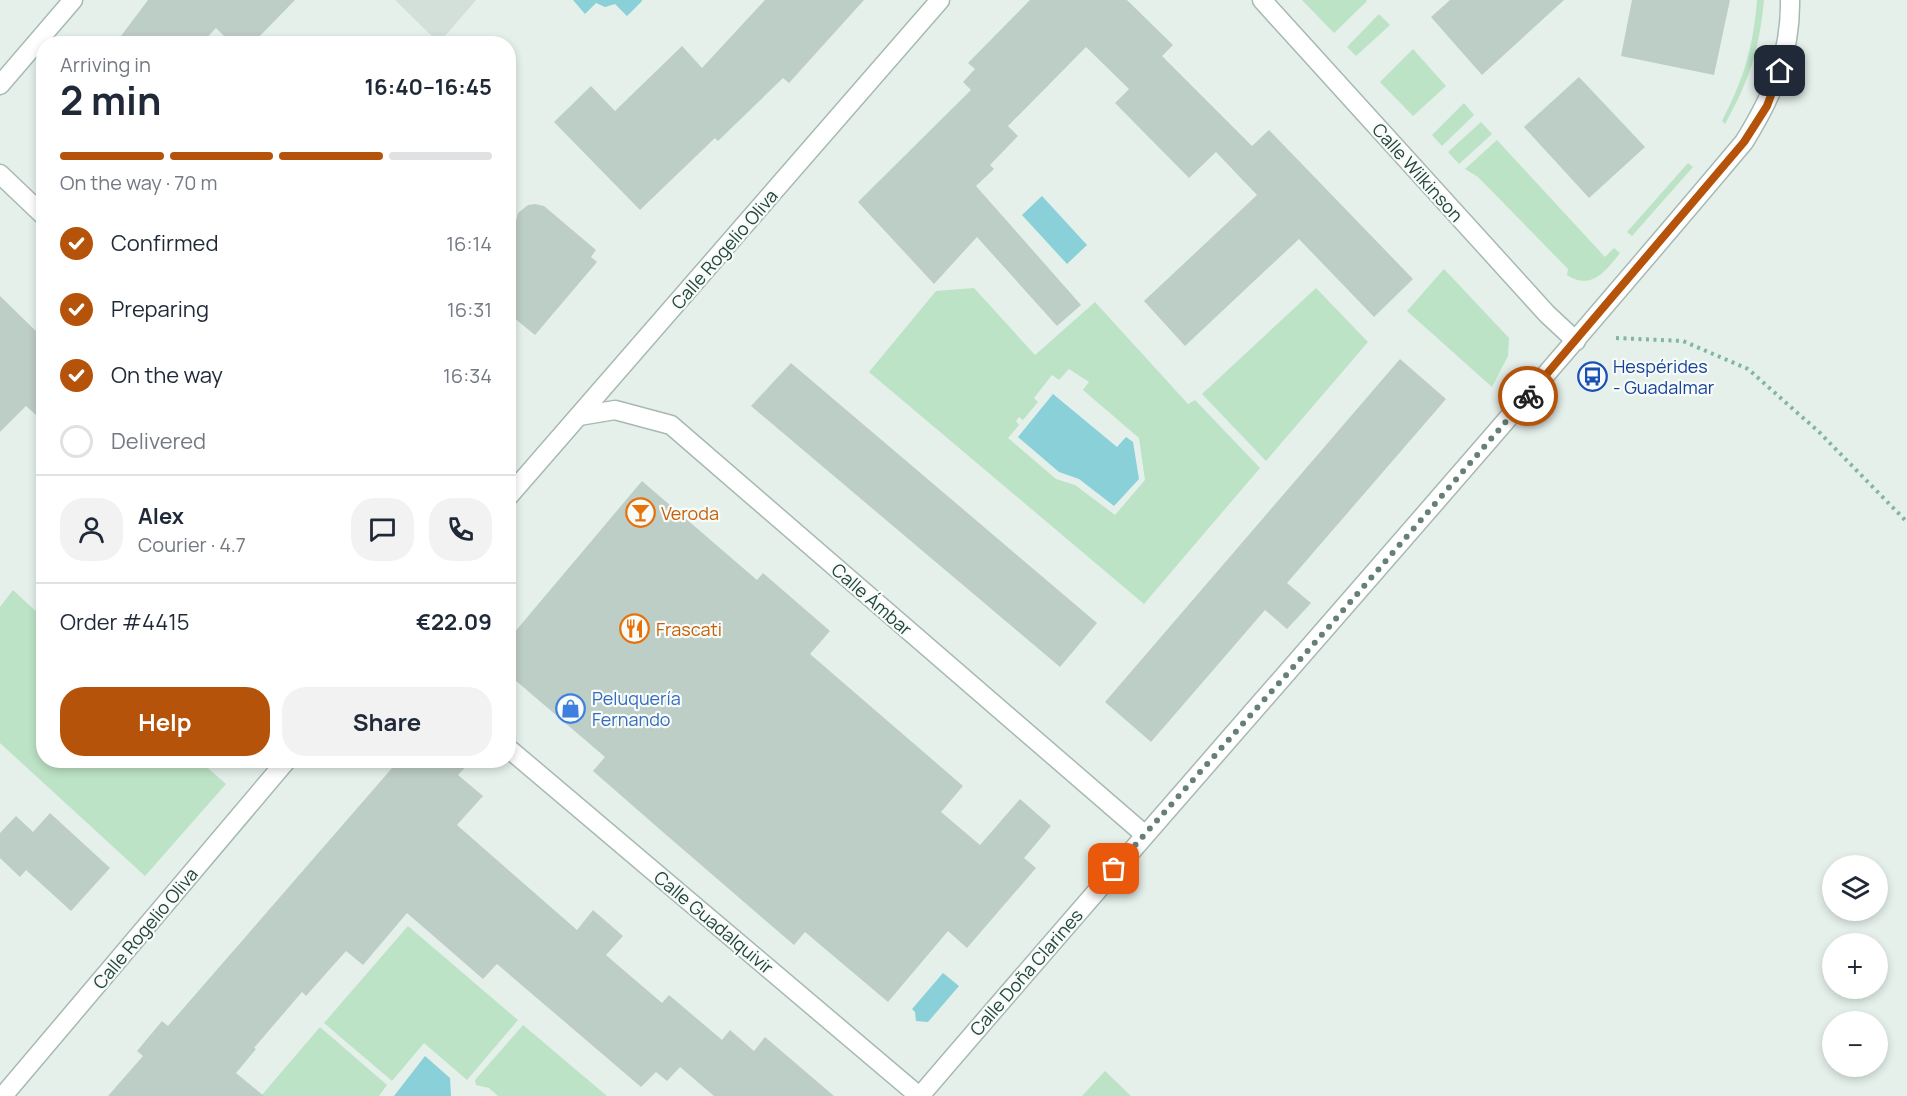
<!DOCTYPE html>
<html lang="en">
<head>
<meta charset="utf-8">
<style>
  body { margin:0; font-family:Manrope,sans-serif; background:#f2f2f3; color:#1f2937; height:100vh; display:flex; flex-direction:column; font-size:22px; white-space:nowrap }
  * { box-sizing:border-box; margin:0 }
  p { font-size:20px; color:#747a83 }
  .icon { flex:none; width:33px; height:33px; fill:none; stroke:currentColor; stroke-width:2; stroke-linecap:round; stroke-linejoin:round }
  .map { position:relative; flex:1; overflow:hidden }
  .sheet { position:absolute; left:36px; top:36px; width:480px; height:732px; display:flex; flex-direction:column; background:#fff; border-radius:24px; box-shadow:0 3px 9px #0003 }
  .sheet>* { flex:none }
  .tools { position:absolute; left:1822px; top:855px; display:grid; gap:12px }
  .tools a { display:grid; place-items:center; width:66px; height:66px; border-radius:50%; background:#fff; box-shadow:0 3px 9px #0003; font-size:30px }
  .pin { position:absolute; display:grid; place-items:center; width:51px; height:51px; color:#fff; margin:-26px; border-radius:12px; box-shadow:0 3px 9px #0006 }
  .courier { position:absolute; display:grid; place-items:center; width:60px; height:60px; margin:-30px; border:4px solid #b45309; border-radius:50%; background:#fff; color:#222; box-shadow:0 2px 8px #0007 }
  .summary em { font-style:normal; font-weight:700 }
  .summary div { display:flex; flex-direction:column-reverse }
  .summary { display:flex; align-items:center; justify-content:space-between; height:102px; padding:0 24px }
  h1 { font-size:39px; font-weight:700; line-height:45px }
  .bar { display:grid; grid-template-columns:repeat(4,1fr); gap:9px 6px; align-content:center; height:72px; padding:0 24px }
  .bar i { height:8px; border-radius:4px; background:#e0e1e3 }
  .bar .on { background:#b45309 }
  .bar p { grid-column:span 4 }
  .line { display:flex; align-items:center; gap:15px; padding:0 24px; border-top:2px solid #e0e1e3 }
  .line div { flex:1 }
  .round { display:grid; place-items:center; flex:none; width:63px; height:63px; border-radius:24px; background:#f2f2f3 }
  ol { padding:0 24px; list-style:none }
  li { display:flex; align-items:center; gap:18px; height:66px }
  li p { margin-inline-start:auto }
  li .icon { padding:6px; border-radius:50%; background:#b45309; color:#fff; stroke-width:4 }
  li:last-child { color:#747a83 }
  li i { width:33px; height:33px; border:3px solid #e0e1e3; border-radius:50% }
  .primary-button { display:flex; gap:12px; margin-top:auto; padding:12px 24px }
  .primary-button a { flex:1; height:69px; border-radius:24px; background:#b45309; color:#fff; font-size:24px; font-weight:700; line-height:69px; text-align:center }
  .primary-button a+a { background:#f2f2f3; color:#1f2937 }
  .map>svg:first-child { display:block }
  .built { fill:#d3e0da }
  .green { fill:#bce3c5; fill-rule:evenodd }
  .water { fill:#89d0d9 }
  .building { fill:#bdcec6 }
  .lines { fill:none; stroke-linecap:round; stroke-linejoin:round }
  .minor-casing { stroke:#a7b9b2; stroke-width:21 }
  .path { stroke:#82b6a4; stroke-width:4; stroke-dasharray:3 4.5; stroke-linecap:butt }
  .minor { stroke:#fff; stroke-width:18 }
  .done { stroke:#668078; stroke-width:6; stroke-dasharray:0 10.8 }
  .route { stroke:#b45309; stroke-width:8 }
  .labels { text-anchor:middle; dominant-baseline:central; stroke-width:4.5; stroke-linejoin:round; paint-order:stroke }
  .street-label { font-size:18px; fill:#22443a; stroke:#f7fbf9 }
  .transit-label { font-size:18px; fill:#164399; stroke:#f7fbf9; text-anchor:start }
  .food-label { font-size:18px; fill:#c56008; stroke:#f7fbf9; text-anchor:start }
  .shop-label { font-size:18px; fill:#366cbe; stroke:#f7fbf9; text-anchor:start }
</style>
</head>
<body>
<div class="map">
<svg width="1907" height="1096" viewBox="0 0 1907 1096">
  <rect width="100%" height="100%" fill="#e5f0eb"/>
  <polygon class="built" points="395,0 476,0 439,43"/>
  <g class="green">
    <polygon points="1302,0 1366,0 1367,1 1334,33"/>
    <path d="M1757,0H1764C1759,51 1750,79 1725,124L1722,121C1744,78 1753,49 1757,0Z"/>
    <polygon points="1379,14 1390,25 1356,56 1347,47"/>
    <polygon points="1413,49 1446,86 1413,116 1380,82"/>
    <polygon points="1464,103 1474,115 1442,146 1432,135"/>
    <polygon points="1481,122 1492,134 1459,164 1448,152"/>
    <path d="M1497,140L1605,257L1614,248L1620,253C1606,271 1591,291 1567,275L1568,269L1478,177L1465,169Z"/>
    <polygon points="1688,163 1693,167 1632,236 1627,232"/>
    <polygon points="1444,269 1509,338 1508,356 1492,387 1407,311"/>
    <path d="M974,288L1035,355L1095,302L1188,404L1195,400L1260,468L1144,604L869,372L936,291ZM1069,369L1089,382L1083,390L1139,438L1145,480L1115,515L1075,485L1056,479L1008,438L1019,425L1016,421L1019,417L1023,420L1038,402L1034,398L1052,375L1059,380Z"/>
    <polygon points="1316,288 1368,342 1266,461 1202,394"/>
    <polygon points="13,590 43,618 44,760 200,761 226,784 145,876 0,743 0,607"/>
    <polygon points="408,926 518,1020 467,1080 424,1043 392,1081 324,1023"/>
    <polygon points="523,1025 607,1096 498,1096 489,1088 476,1085 475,1080"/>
    <polygon points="320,1027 387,1085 379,1096 261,1096"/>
    <polygon points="1105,1071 1131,1096 1082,1096"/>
  </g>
  <g class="water">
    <polygon points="573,0 642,0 642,1 627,16 615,4 605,7 596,3 585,14"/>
    <polygon points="1042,196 1087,245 1067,264 1022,215"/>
    <polygon points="1053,394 1117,447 1126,437 1133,442 1139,479 1114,506 1079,479 1059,472 1018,437"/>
    <polygon points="943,973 959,986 928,1022 916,1021 915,1012 912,1009"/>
    <polygon points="425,1056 450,1078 451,1096 394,1096"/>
  </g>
  <g class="building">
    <polygon points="148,0 295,0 252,44 232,44 216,28 201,44 115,44"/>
    <polygon points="765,0 864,0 789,83 783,78 718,141 715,138 640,210 554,122 591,86 615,111 682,46 702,68"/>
    <polygon points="1030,0 1127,0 1173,45 1162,56 1252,146 1269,130 1413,279 1374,317 1299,239 1185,346 1144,301 1257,195 1216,152 1189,178 1115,103 1129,89 1086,47 1008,126 1018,136 990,165 994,169 976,186 1081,305 1057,326 977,237 934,284 858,202 971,90 963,82 975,69 968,63"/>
    <polygon points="1450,0 1564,0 1482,75 1431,17"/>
    <polygon points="1632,0 1730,0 1714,75 1621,56"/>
    <polygon points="1579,77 1645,147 1589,198 1524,127"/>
    <polygon points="535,204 544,206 596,250 591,257 597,262 535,335 508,313 508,248 516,239 515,225 518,213 528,205"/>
    <polygon points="0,296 44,339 44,422 26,406 0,432"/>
    <polygon points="1400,359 1446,399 1287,583 1311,603 1287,629 1265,610 1151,742 1105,702"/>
    <polygon points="791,363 1097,623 1060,667 751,406"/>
    <polygon points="642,481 757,580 763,573 830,631 810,654 963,786 941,812 980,845 1020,799 1051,826 1024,858 1036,868 967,948 948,931 888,1002 805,932 794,945 664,833 593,771 605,757 508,674 508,640"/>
    <polygon points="399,760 472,760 458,775 483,796 457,825 577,930 593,910 623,936 606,955 662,1003 669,995 722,1040 730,1030 754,1051 765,1037 834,1096 714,1096 680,1067 667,1081 656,1072 641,1087 497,964 483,979 407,913 363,965 346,951 306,996 302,992 254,1048 256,1049 236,1073 264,1096 108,1096 143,1056 137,1051 162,1021 168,1026"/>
    <polygon points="50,813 110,868 71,911 26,870 20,877 0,858 0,833 16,816 33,832"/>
  </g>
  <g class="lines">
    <defs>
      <g id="minor">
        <polyline points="1262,0 1547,314 1576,341"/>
        <polyline points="0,85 73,0"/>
        <polyline points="0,174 44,216"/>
        <polyline points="579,416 615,410 671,425 1144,834"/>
        <polyline points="508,497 940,0"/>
        <polyline points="508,748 919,1096"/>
        <polyline points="3,1096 287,760"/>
        <path d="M920,1096C1193,777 1473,464 1744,142C1772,97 1791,54 1790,0"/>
      </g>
    </defs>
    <use href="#minor" class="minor-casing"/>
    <polyline class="path" points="1616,338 1683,341 1748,369 1819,432 1907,522"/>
    <use href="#minor" class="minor"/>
  </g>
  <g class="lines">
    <polyline class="done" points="1114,869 1327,629 1528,396"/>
    <polyline class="route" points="1528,396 1744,142 1767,106 1780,71"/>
  </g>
  <defs>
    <symbol id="bus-ring" viewBox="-11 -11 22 22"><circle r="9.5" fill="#f7fbf9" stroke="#1a4fb4" stroke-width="1.5"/><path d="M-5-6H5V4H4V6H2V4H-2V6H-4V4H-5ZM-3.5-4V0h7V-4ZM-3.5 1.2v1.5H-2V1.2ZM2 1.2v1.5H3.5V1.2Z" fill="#1a4fb4"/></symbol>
    <symbol id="bar-ring" viewBox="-11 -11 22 22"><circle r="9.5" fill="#f7fbf9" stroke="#e8710a" stroke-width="1.5"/><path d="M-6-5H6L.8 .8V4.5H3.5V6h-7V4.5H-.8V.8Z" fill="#e8710a"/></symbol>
    <symbol id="restaurant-ring" viewBox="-11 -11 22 22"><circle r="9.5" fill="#f7fbf9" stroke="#e8710a" stroke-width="1.5"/><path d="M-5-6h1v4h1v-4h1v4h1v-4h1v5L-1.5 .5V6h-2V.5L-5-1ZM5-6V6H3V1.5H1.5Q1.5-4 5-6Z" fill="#e8710a"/></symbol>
    <symbol id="shop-ring" viewBox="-11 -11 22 22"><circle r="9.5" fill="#f7fbf9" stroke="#3f7fe0" stroke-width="1.5"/><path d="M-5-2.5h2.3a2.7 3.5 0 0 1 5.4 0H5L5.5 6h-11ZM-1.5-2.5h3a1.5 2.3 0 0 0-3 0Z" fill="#3f7fe0"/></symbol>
  </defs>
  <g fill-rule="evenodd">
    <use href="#bus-ring" x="1576" y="360" width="33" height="33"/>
    <use href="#bar-ring" x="624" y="496" width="33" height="33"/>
    <use href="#restaurant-ring" x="618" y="612" width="33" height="33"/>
    <use href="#shop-ring" x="554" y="692" width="33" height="33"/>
  </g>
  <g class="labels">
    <g class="street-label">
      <text transform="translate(1418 172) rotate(48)">Calle Wilkinson</text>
      <text transform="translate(724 249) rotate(-49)">Calle Rogelio Oliva</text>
      <text transform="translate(872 599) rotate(41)">Calle Ámbar</text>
      <text transform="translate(714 922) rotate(40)">Calle Guadalquivir</text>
      <text transform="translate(145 928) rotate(-50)">Calle Rogelio Oliva</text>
      <text transform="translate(1026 972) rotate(-49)">Calle Doña Clarines</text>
    </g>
    <g class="transit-label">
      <text x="1613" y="366">Hespérides<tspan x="1613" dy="21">- Guadalmar</tspan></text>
    </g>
    <g class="food-label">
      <text x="661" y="513">Veroda</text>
      <text x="656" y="629">Frascati</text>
    </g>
    <g class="shop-label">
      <text x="592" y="698">Peluquería<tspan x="592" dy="21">Fernando</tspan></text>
    </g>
  </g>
</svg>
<div class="tools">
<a><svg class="icon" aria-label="layers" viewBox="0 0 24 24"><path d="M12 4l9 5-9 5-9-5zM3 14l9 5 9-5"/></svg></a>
<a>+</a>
<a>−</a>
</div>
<div class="pin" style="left:1114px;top:869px;background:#ea580c"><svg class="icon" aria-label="bag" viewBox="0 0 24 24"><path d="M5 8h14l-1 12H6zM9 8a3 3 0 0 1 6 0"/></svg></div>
<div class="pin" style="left:1780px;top:71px;background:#1f2937"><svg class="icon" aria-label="home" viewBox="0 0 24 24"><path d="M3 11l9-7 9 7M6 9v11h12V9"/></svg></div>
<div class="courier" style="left:1528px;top:396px"><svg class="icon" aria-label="bike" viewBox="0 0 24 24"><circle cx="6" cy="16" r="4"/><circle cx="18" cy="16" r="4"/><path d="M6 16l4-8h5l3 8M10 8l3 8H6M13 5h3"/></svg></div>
<section class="sheet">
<div class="summary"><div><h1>2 min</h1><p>Arriving in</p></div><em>16:40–16:45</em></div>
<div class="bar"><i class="on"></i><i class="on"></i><i class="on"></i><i></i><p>On the way · 70 m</p></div>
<ol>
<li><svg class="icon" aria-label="check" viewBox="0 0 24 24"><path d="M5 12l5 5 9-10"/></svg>Confirmed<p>16:14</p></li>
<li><svg class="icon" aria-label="check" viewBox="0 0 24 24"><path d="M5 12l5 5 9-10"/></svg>Preparing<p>16:31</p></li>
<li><svg class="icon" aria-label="check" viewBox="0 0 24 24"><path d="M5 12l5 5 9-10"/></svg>On the way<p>16:34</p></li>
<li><i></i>Delivered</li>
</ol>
<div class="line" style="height:108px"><a class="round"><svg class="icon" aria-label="person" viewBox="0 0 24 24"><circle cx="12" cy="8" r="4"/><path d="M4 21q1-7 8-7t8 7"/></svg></a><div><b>Alex</b><p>Courier · 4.7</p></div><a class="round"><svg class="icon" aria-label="chat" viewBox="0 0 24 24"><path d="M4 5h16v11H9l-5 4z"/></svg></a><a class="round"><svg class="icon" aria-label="phone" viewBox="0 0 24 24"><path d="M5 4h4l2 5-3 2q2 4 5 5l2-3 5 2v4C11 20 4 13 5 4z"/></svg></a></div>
<div class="line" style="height:78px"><div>Order #4415</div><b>€22.09</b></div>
<div class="primary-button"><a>Help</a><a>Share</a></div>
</section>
</div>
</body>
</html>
